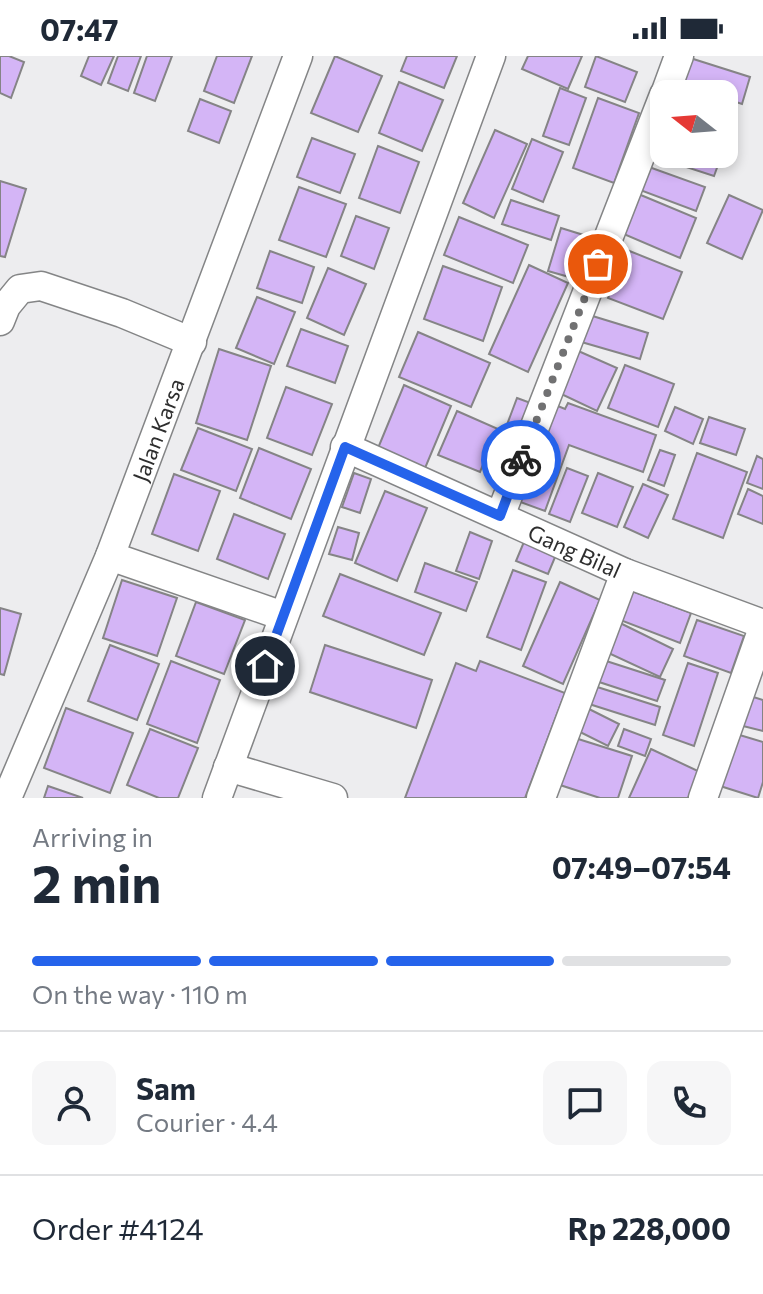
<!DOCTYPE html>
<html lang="en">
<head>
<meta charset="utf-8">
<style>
  body { margin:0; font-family:Commissioner,sans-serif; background:#f6f6f7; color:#1f2937; height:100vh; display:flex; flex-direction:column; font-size:30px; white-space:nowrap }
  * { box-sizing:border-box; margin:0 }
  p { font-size:26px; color:#747a83 }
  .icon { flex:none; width:44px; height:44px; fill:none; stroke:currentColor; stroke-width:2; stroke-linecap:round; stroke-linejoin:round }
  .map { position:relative; height:742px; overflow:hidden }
  .details { display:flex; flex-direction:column; background:#fff; flex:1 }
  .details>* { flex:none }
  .needle { width:52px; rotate:287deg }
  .fabs { position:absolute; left:650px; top:24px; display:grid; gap:16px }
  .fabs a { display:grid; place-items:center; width:88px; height:88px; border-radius:16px; background:#fff; box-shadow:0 4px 12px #0003; font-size:40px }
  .pin { position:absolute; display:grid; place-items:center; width:68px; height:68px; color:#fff; margin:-34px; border:4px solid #fff; border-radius:50%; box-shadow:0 2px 8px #0007 }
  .courier { position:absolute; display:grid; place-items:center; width:80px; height:80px; margin:-40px; border:6px solid #2563eb; border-radius:50%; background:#fff; color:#222; box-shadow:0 2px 10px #0007 }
  .summary em { font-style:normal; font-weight:700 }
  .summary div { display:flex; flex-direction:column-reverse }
  .summary { display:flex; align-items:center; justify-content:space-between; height:136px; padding:0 32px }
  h1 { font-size:52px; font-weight:700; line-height:60px }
  .bar { display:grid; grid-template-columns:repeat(4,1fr); gap:12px 8px; align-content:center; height:96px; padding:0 32px }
  .bar i { height:10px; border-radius:6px; background:#e0e1e3 }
  .bar .on { background:#2563eb }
  .bar p { grid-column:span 4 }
  .line { display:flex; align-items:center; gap:20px; padding:0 32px; border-top:2px solid #e0e1e3 }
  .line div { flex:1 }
  .round { display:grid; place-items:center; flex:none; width:84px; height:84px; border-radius:16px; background:#f6f6f7 }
  .status { display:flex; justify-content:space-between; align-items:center; height:56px; padding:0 40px; background:#fff; direction:ltr }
  .status svg { height:22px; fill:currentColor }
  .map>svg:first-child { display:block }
  .building { fill:#d4b5f6; stroke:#858486; stroke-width:2 }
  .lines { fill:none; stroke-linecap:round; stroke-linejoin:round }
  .minor-casing { stroke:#848586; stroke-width:31 }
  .minor { stroke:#fff; stroke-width:28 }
  .done { stroke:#717172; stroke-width:8; stroke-dasharray:0 14.4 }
  .route { stroke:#2563eb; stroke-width:10 }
  .labels { text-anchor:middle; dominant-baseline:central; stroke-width:8; stroke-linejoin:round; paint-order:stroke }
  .street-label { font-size:22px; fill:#2e2e2e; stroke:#ededef }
</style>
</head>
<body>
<div class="status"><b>07:47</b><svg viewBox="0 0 49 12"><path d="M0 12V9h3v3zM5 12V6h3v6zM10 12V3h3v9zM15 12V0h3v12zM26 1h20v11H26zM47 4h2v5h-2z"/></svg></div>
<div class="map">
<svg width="763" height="742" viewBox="0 0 763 742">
  <rect width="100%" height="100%" fill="#ededef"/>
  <g class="building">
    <polygon points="0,0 9,0 24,6 11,42 0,37"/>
    <polygon points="89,0 114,0 101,29 81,20"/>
    <polygon points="118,0 141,0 128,35 108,27"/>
    <polygon points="147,0 172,0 155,45 134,37"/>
    <polygon points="217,0 252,0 234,47 204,35"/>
    <polygon points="335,0 382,20 358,76 311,57"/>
    <polygon points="407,0 457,0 444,32 401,15"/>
    <polygon points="528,0 582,0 568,33 522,13"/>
    <polygon points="596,0 637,16 625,46 585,31"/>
    <polygon points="687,1 750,21 742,48 724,42 724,38 709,38 678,29"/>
    <polygon points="399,26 443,44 422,95 379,77"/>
    <polygon points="560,32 586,42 569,89 543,80"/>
    <polygon points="598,42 639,57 614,127 573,112"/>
    <polygon points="200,43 231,55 219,87 188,75"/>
    <polygon points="724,51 736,55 727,80 724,79"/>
    <polygon points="664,69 664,98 722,98 714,120 649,99"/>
    <polygon points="495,74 527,88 494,162 463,147"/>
    <polygon points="312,82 355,98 340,137 297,121"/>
    <polygon points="532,83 563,96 543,146 512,133"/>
    <polygon points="378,90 419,106 400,157 359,142"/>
    <polygon points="649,111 705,131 696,155 640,134"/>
    <polygon points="0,125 26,133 5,201 0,200"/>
    <polygon points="299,131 346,148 326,201 279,184"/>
    <polygon points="636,137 696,162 680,202 619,176"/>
    <polygon points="729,139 763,154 742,203 707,187"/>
    <polygon points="511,144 559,160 551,184 502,168"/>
    <polygon points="356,160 389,172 374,213 341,200"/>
    <polygon points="459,161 528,189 513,227 444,199"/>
    <polygon points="561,172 590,181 576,223 548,215"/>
    <polygon points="627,194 682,216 663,263 608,242"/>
    <polygon points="270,195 314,211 302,247 257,232"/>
    <polygon points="529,209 568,227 528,316 489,298"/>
    <polygon points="443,210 502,231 483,285 424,263"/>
    <polygon points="328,212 366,228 344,279 307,262"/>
    <polygon points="257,241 295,256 274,308 236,292"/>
    <polygon points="586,258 648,277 640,303 578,285"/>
    <polygon points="301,273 348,290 335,327 287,310"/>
    <polygon points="418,276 490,307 471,351 399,321"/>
    <polygon points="219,293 271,310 247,384 196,367"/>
    <polygon points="576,294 617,312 597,355 557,336"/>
    <polygon points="625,309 674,328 658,371 608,352"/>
    <polygon points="404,329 451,350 423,417 376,397"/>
    <polygon points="286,331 332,348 312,399 267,382"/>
    <polygon points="517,342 539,350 518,406 496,398"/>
    <polygon points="548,346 565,353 568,347 656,379 643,416 569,389 545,455 512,443"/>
    <polygon points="675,351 703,363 693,388 665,375"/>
    <polygon points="457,355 498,373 480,416 438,399"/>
    <polygon points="709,361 745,373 736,399 700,387"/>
    <polygon points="198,372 252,393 236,435 181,414"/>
    <polygon points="259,392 311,413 291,463 240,442"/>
    <polygon points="660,394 675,399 664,430 648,424"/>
    <polygon points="697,397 747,416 723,482 673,463"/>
    <polygon points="757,400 763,403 763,433 747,427"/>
    <polygon points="567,412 588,420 570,466 549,458"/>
    <polygon points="354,417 371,423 360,457 342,451"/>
    <polygon points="598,417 633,431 617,471 582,457"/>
    <polygon points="174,418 220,435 198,495 152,478"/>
    <polygon points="643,428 668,439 648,482 624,471"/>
    <polygon points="748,433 763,440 763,468 738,458"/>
    <polygon points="385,435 427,452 397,525 355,507"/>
    <polygon points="234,458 285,478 268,523 217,503"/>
    <polygon points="338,471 359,477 352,504 329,498"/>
    <polygon points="470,476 492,485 479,523 456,515"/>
    <polygon points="526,481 558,494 548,518 516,505"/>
    <polygon points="425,507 477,526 466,555 415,536"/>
    <polygon points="513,514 546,526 521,594 487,581"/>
    <polygon points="340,518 441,557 424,599 323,560"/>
    <polygon points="122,524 177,542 157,600 103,582"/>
    <polygon points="560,526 600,544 563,628 523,610"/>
    <polygon points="626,533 691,557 680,587 615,562"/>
    <polygon points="196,546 245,564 224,618 176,600"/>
    <polygon points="0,552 21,558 4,619 0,618"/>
    <polygon points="697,564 744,580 731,617 684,600"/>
    <polygon points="616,565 673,593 660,621 602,594"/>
    <polygon points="110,589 159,608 137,664 88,645"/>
    <polygon points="325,589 432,624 416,672 310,636"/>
    <polygon points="600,603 665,624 657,645 593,624"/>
    <polygon points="171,605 220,624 197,687 147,668"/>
    <polygon points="480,605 565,637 525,742 405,742 456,607 476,615"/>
    <polygon points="688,607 718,617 694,690 663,679"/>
    <polygon points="591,629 660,651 655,669 586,647"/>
    <polygon points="747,639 763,644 763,675 739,669"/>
    <polygon points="66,652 133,677 110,737 44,712"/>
    <polygon points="587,652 619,668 608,690 576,674"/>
    <polygon points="150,673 198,692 178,742 159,742 127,729"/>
    <polygon points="624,673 651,683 645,700 618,690"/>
    <polygon points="733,677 763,686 763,726 758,742 717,729"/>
    <polygon points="575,682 632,700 618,742 600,742 560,729"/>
    <polygon points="651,693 700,716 688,742 629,742"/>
    <polygon points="48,730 83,742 44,742"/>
  </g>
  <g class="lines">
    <defs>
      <g id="minor">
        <polyline points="665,38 679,0"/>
        <polyline points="0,265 6,250 20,233 41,230 122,257 192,286"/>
        <path id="s1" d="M345,391L625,517L763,568"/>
        <polyline points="500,460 664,39"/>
        <polyline points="110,500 283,560"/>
        <polyline points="228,711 333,742"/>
        <path id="s2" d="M7,742L110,500L298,0"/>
        <polyline points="217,742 491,0"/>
        <polyline points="541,742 625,517"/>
        <polyline points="703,742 763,572"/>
      </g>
    </defs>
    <use href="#minor" class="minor-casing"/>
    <use href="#minor" class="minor"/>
  </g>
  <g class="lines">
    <polyline class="done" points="521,404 598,208"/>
    <polyline class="route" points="265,610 345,391 500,460 521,404"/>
  </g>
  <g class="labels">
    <g class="street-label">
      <text stroke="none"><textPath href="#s2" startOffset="398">Jalan Karsa</textPath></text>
      <text stroke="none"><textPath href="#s1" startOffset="252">Gang Bilal</textPath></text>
    </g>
  </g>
</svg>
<div class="fabs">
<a><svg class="needle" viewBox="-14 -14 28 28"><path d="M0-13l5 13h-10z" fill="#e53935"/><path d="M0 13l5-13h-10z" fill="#747a83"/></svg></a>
</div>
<div class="pin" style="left:598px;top:208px;background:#ea580c"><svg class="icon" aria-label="bag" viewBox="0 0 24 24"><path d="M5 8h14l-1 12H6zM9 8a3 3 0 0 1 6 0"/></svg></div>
<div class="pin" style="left:265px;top:610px;background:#1f2937"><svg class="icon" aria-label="home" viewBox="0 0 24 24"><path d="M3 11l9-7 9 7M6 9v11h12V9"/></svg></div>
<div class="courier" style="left:521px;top:404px"><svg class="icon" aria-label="bike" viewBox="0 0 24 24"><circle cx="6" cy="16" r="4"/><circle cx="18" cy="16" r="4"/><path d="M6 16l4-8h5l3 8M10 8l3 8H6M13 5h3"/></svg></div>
</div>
<section class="details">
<div class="summary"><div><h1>2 min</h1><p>Arriving in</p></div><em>07:49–07:54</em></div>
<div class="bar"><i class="on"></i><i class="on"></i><i class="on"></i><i></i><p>On the way · 110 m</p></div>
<div class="line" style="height:144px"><a class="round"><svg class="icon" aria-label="person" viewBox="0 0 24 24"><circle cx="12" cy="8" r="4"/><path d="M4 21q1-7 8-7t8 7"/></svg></a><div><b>Sam</b><p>Courier · 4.4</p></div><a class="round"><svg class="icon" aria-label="chat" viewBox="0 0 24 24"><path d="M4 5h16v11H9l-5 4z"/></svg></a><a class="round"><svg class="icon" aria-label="phone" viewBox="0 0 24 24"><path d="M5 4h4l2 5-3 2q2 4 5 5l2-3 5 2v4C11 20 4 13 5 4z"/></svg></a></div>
<div class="line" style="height:104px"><div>Order #4124</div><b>Rp 228,000</b></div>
</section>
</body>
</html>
